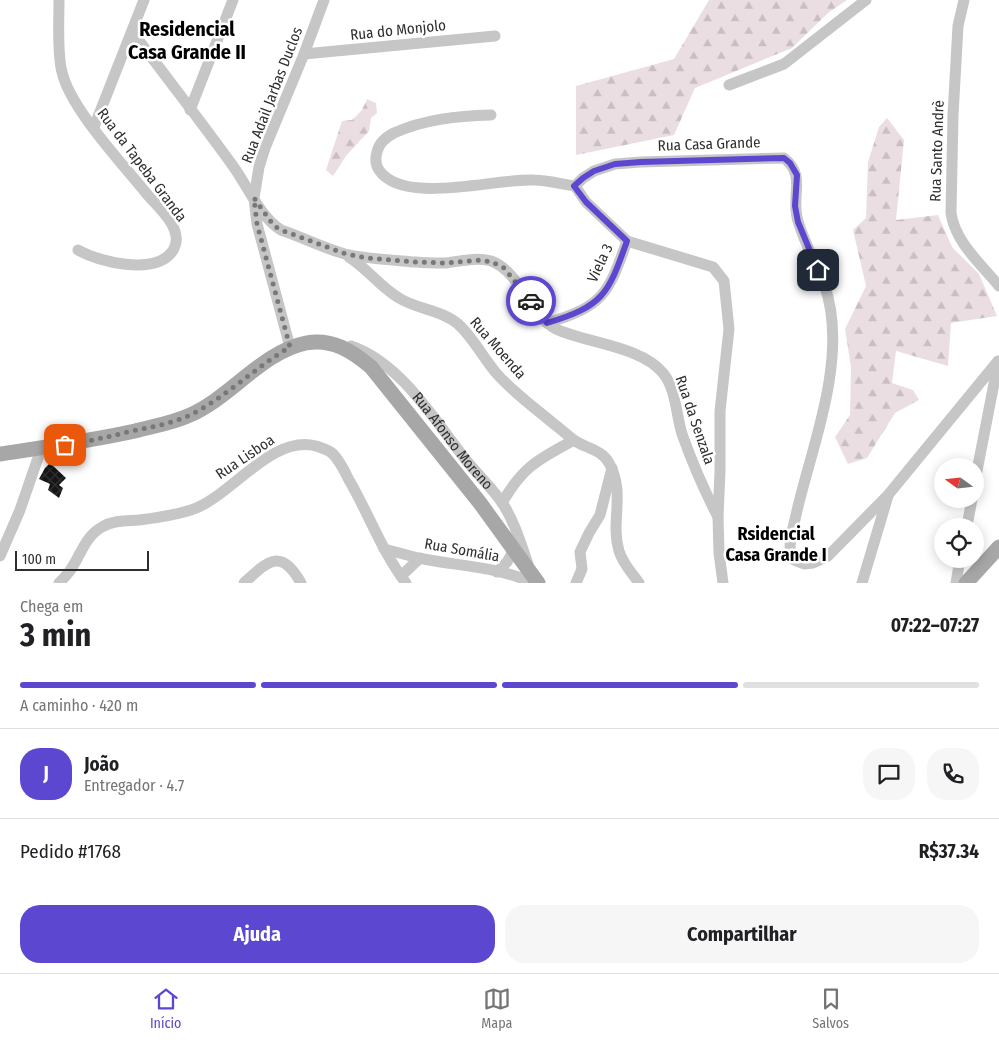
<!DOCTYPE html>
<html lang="pt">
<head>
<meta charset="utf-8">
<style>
  body { margin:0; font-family:"Fira Sans Condensed",sans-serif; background:#f6f6f6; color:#202124; height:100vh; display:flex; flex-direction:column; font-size:19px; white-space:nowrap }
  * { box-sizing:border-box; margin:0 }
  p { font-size:16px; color:#757577 }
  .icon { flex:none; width:28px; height:28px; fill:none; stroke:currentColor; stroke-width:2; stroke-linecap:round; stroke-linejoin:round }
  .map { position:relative; height:583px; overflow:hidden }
  .drawer { display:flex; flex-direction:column; background:#fff; flex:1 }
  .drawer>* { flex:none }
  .needle { width:32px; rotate:285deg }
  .buttons { position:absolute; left:934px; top:458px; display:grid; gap:10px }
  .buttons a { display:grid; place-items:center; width:50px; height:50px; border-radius:50%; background:#fff; box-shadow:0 2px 12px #0003; font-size:25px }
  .scale { position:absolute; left:15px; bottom:12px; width:134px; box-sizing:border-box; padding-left:5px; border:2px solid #2f2f2f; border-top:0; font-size:14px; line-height:18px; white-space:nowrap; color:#2f2f2f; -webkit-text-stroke:4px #fff; paint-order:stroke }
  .pin { position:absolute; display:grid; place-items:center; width:42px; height:42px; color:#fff; margin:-21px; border-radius:10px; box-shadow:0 2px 8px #0006 }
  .courier { position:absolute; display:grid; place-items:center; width:50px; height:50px; margin:-25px; border:4px solid #5b47d0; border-radius:50%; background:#fff; color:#222; box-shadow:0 1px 6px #0007 }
  .overview em { font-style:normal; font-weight:700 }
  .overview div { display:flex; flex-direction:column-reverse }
  .overview { display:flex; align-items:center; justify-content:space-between; height:85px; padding:0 20px }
  h1 { font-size:32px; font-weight:700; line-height:38px }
  .bar { display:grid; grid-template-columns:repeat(4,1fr); gap:8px 5px; align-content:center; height:60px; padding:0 20px }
  .bar i { height:6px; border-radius:4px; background:#e0e0e0 }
  .bar .current { background:#5b47d0 }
  .bar p { grid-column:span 4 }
  .line { display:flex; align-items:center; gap:12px; padding:0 20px; border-top:1px solid #e0e0e0 }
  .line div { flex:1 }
  .round { display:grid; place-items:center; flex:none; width:52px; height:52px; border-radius:20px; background:#f6f6f6 }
  .action { display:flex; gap:10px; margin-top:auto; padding:10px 20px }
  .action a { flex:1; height:58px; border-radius:20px; background:#5b47d0; color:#fff; font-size:20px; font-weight:700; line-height:58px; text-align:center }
  .action a+a { background:#f6f6f6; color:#202124 }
  .dock { display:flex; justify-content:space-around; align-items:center; height:70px; border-top:1px solid #e0e0e0; background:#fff; font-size:14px; color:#757577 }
  .dock a { display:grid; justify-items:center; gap:2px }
  .dock .current { color:#5b47d0 }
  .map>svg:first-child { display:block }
  .forest { fill:url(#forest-firs) }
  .building { fill:url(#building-cross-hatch) }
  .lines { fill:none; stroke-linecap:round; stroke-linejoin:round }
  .minor { stroke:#c6c6c6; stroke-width:11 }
  .major { stroke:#a7a7a7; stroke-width:15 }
  .done { stroke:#787878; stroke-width:5; stroke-dasharray:0 9 }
  .route { stroke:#5b47d0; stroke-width:6 }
  .labels { text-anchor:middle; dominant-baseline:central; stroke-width:5; stroke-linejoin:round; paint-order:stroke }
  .street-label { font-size:15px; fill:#2f2f2f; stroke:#fff }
  .quarter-label { font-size:18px; font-weight:bold; fill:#000; stroke:#fff }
  .district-label { font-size:20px; font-weight:bold; fill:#000; stroke:#fff }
</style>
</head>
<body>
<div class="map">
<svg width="999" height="583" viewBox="0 0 999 583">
  <defs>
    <pattern id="forest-firs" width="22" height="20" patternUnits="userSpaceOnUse" patternTransform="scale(1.25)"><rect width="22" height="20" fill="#eadee2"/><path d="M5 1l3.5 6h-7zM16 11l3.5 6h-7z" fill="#c9bfc2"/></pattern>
    <pattern id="building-cross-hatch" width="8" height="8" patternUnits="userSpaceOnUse" patternTransform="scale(1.25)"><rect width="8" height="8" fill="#161616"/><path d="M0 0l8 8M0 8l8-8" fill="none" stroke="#303030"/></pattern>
  </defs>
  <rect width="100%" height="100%" fill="#fff"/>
  <g class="forest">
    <polygon points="709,0 847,0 828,13 792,48 695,88 674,135 576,155 576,86 674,59"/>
    <polygon points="367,99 376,103 377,113 371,118 369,131 346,156 333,176 326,170 342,121 352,120 362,110"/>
    <polygon points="887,118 904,140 896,220 938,215 952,247 979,274 997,316 951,323 948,366 896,351 892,383 913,390 919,400 895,413 867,458 848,464 835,437 850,415 851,367 845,329 866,286 853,230 866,218 868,162 879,127"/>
  </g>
  <polygon class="building" points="50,463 66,478 59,485 63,488 59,498 48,490 50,484 39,479 45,468"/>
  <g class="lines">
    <g class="minor">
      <path d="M59,0C59,20 57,54 62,72C70,108 122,163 146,193C156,205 174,220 176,236C177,241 175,249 171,253C153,275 99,262 78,250"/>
      <path d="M964,0L958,26L953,115L951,213C955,242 981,264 999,286"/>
      <path d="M132,31C165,76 200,120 233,166C247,185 260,217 281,230C302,237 323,248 345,254C368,259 392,260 416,262C426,263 436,263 446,263C461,261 477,257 491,261C520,271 531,317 556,329C586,343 641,346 663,373C676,389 676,414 682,434C692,462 704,490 718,517"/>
      <polyline points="304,54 495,36"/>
      <polyline points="729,85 784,64 866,0"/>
      <polyline points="190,110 233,0"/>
      <path d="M491,115C458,116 425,119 394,133C386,137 379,143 377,152C375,159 375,164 379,170C403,206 496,178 533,180C547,180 561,184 575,186"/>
      <polyline points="94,127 144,0"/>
      <path d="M575,186L583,178L594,171L615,164L641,162L784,158C807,176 790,196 798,221C804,242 816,263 824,284C835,314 834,351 829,382C822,427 806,471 796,515C793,529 788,543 791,556L794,560L804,564L813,563L828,556L888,495L998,361"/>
      <polyline points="575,186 586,202 627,241 713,267 724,281 729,329 720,411 720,471 718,517 719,553 723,583"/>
      <path d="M349,257C368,269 380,287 399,298C416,309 442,310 458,324C472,336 484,359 497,374C514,393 535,408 554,424C561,429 568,436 575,441C586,448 602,450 609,463C626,493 610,521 619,551C623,564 632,573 639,583"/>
      <path d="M547,323C603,306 608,295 627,241"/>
      <path id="s1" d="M351,346C401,363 435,421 466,460C478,475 493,489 503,504C515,523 521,544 528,564"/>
      <polyline points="290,347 257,224 254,198 259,167 265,148 304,54 324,0"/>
      <polyline points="975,481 998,363"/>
      <path d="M502,503C523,466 539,459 574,440"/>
      <polyline points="967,526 972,499"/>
      <path d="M384,549C396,552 407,555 418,558C456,566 497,566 533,583"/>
      <polyline points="0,556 20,510 41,449"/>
      <polyline points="497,572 507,562 514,550"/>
      <polyline points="401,576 420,558"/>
      <path d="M59,583C62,580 66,576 69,572C81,556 84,537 102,527C114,520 126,521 139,520C156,518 175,515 191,510C230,498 271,434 316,446C322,448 329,450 333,454C340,461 345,472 349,480C369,514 382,552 406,583"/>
      <path d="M244,583C268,561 281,547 301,583"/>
      <polyline points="576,583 582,569 580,552 589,533 600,515 612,468"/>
      <polyline points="862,583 888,496"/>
      <polyline points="956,583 960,559"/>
    </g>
    <g class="major">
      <path d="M0,454C46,447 90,441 135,431C154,426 173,423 190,415C231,397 262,352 306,343C332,338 352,351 371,367L480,503L538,583"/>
      <polyline points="966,583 999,547"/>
    </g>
  </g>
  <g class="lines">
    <path class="done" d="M65,445C91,441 115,435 141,429C158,426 176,422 192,414C227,396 256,367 290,347L257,224L254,198L274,226L281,230L343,253L366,258L416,262L444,263L480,260L492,262L504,268L531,301"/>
    <path class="route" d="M531,301L547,323C603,306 608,295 627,241L586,202L574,186L583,178L594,171L615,164L641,162L784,158L790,163L797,175L795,206L798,222L818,270"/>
  </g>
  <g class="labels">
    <g class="street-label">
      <text transform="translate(398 30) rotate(-6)">Rua do Monjolo</text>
      <text transform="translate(272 95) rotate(-69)">Rua Adail Jarbas Duclos</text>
      <text transform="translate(709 144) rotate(-2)">Rua Casa Grande</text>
      <text transform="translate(937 151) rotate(-88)">Rua Santo Andrè</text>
      <text transform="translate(142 165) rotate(53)">Rua da Tapeba Granda</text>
      <text transform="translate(600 263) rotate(-65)">Viela 3</text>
      <text transform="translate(498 348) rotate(49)">Rua Moenda</text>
      <text transform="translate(695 420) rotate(71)">Rua da Senzala</text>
      <text stroke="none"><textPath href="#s1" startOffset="141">Rua Afonso Moreno</textPath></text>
      <text transform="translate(245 457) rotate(-34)">Rua Lisboa</text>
      <text transform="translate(462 550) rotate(10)">Rua Somália</text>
    </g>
    <g class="quarter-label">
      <text x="776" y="534">Rsidencial<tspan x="776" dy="21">Casa Grande I</tspan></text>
    </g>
    <g class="district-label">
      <text x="187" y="29">Residencial<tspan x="187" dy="23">Casa Grande II</tspan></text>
    </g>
  </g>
</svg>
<div class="buttons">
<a><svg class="needle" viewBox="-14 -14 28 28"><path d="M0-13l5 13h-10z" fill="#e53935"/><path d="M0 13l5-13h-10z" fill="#757577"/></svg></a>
<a><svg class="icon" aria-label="locate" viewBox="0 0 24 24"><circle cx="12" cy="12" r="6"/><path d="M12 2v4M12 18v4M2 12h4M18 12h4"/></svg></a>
</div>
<div class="scale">100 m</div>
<div class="pin" style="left:65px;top:445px;background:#ea580c"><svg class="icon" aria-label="bag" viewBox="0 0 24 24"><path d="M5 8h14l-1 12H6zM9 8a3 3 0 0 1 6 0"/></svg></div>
<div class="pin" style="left:818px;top:270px;background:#1f2937"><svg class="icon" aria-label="home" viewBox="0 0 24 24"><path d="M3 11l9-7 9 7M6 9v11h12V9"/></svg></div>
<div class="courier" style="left:531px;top:301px"><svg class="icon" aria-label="car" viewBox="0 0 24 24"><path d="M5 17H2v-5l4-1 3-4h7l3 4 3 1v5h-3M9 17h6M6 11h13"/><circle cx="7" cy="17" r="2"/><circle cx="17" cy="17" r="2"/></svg></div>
</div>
<section class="drawer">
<div class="overview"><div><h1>3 min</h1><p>Chega em</p></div><em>07:22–07:27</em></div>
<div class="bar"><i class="current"></i><i class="current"></i><i class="current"></i><i></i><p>A caminho · 420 m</p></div>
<div class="line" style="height:90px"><b class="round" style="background:#5b47d0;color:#fff">J</b><div><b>João</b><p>Entregador · 4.7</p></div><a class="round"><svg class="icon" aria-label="chat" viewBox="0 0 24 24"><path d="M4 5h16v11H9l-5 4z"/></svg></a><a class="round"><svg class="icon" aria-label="phone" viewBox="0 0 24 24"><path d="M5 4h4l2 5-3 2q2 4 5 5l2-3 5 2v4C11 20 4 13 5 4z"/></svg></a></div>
<div class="line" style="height:65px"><div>Pedido #1768</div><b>R$37.34</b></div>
<div class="action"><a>Ajuda</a><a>Compartilhar</a></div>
</section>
<nav class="dock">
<a class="current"><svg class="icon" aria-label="home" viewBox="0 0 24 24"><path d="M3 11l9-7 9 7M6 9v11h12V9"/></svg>Início</a>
<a><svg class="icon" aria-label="map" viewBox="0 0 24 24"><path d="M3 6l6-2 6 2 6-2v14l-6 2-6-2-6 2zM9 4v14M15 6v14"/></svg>Mapa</a>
<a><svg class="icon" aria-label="saved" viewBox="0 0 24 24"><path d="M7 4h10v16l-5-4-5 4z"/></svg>Salvos</a>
</nav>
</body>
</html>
